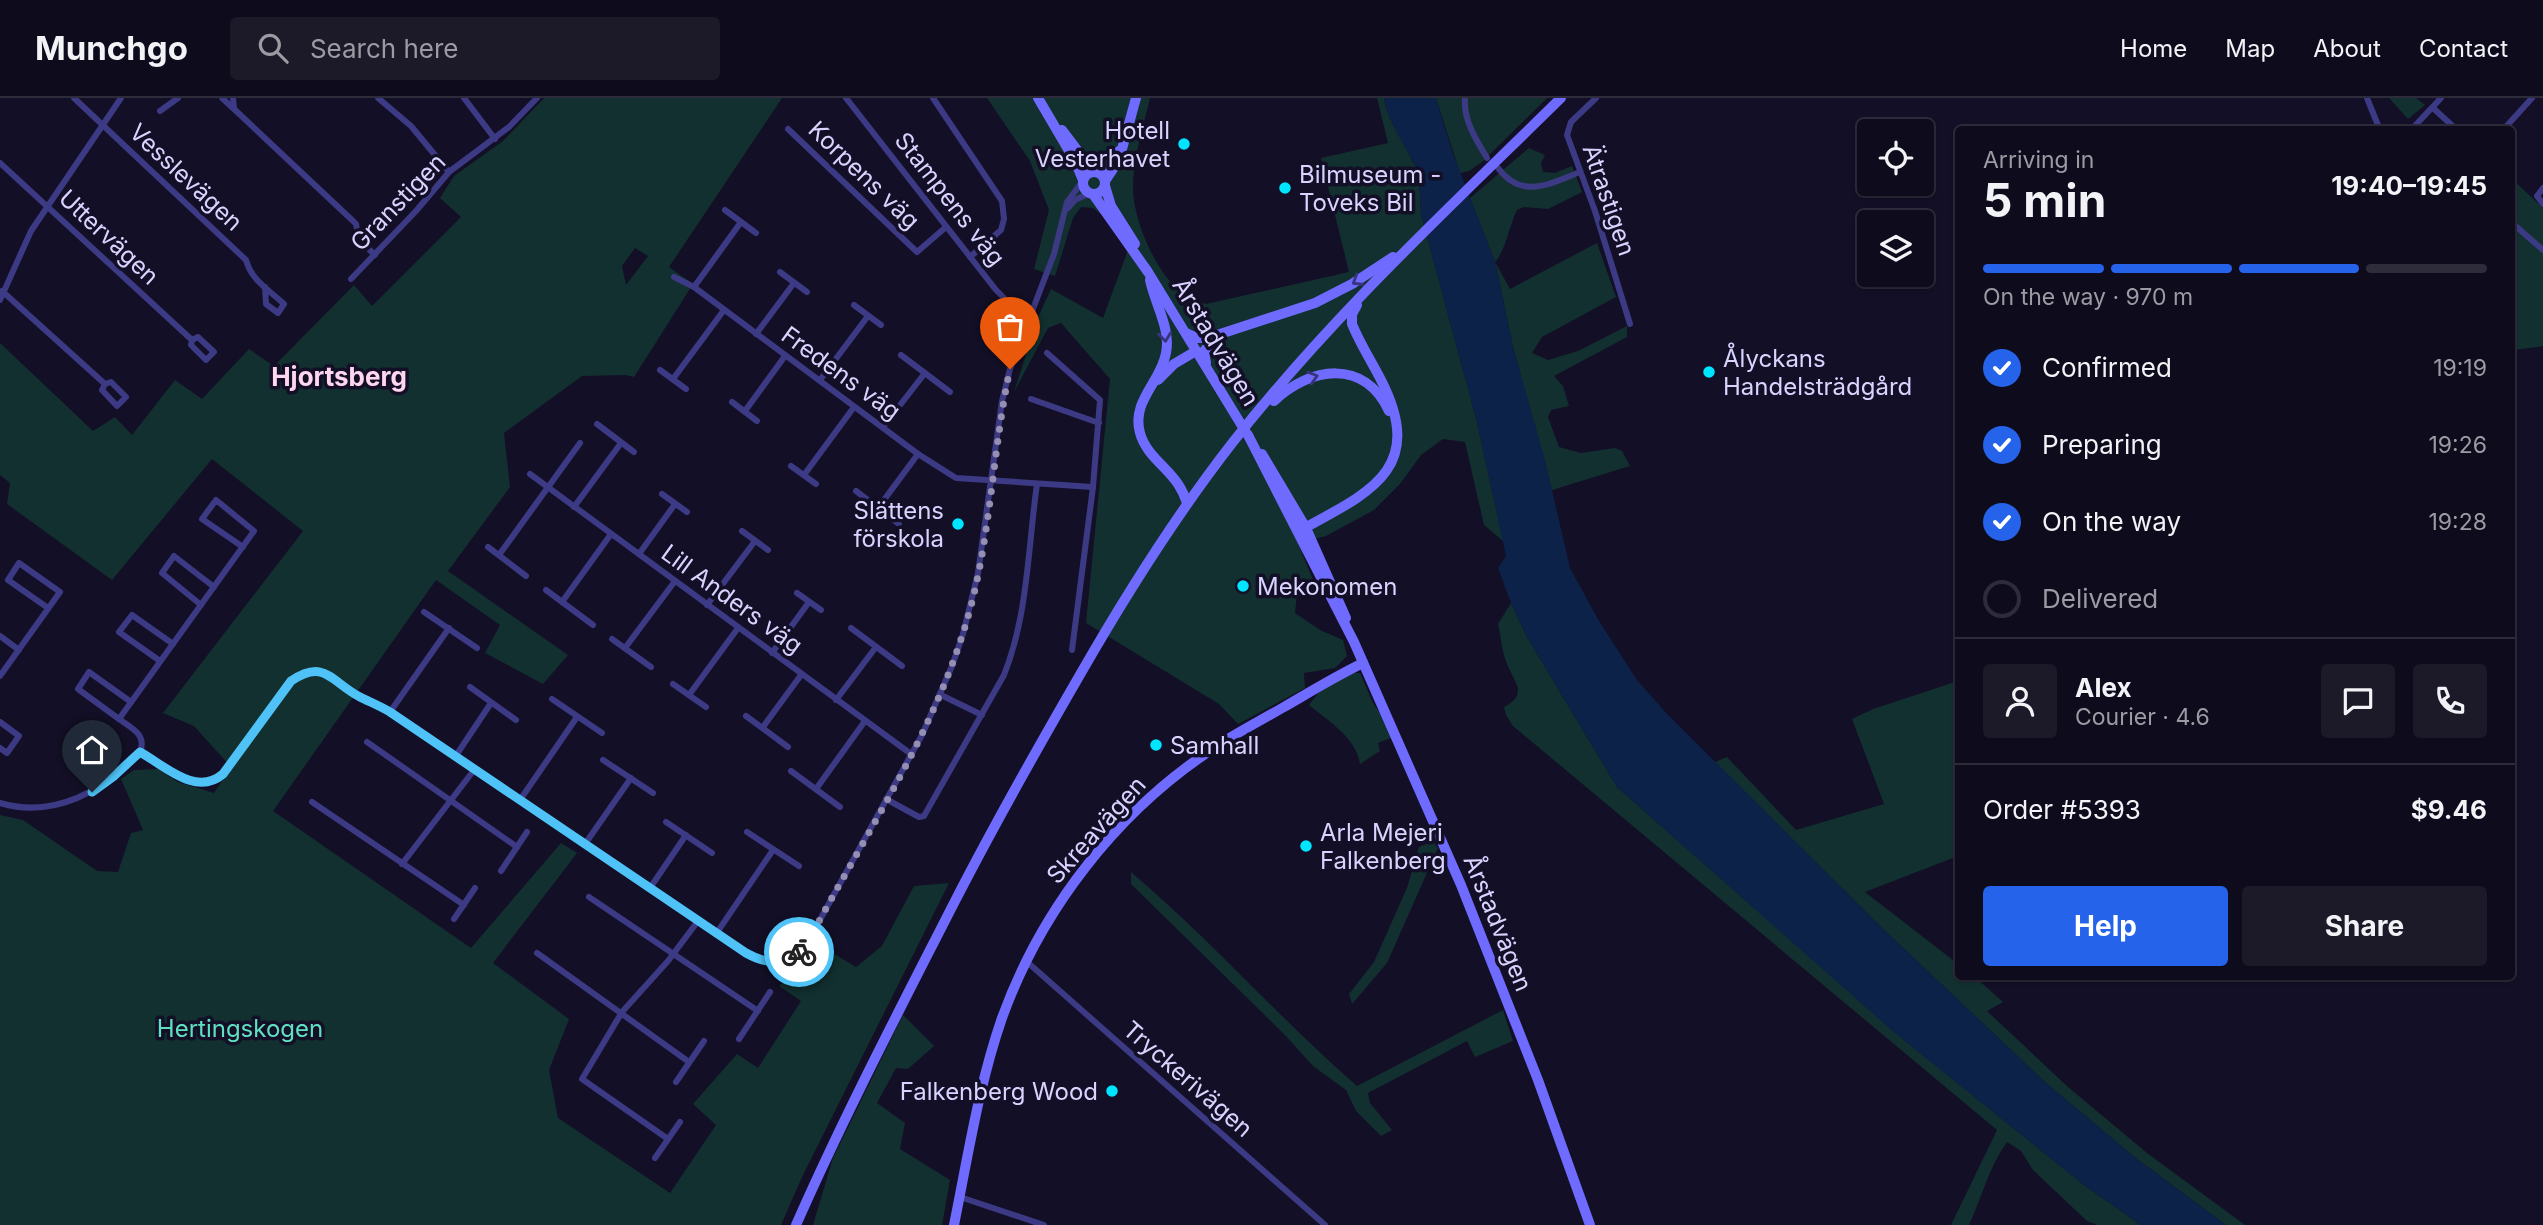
<!DOCTYPE html>
<html lang="en">
<head>
<meta charset="utf-8">
<style>
  body { margin:0; font-family:Inter,sans-serif; background:#1c1929; color:#f1f3f6; height:100vh; display:flex; flex-direction:column; font-size:26px; white-space:nowrap }
  * { box-sizing:border-box; margin:0 }
  p { font-size:23px; color:#9b9ba3 }
  .icon { flex:none; width:38px; height:38px; fill:none; stroke:currentColor; stroke-width:2; stroke-linecap:round; stroke-linejoin:round }
  .map { position:relative; flex:1; overflow:hidden }
  .details { position:absolute; left:1955px; top:28px; width:560px; height:854px; display:flex; flex-direction:column; background:#0e0b1c; border-radius:7px; box-shadow:0 2px 5px #0004,0 0 0 2px #2e2b3b }
  .details>* { flex:none }
  .tools { position:absolute; left:1857px; top:21px; display:grid; gap:14px }
  .tools a { display:grid; place-items:center; width:77px; height:77px; border-radius:7px; background:#0e0b1c; box-shadow:0 2px 5px #0004,0 0 0 2px #2e2b3b; font-size:35px }
  .pin { position:absolute; display:grid; place-items:center; width:60px; height:60px; color:#fff; margin:-72px -30px; border-radius:50% 50% 50% 0; rotate:-45deg; box-shadow:0 0 7px #0007 }
  .pin .icon { rotate:45deg }
  .courier { position:absolute; display:grid; place-items:center; width:70px; height:70px; margin:-35px; border:5px solid #4fc3f7; border-radius:50%; background:#fff; color:#222; box-shadow:0 2px 9px #0007 }
  .head em { font-style:normal; font-weight:700 }
  .head div { display:flex; flex-direction:column-reverse }
  .head { display:flex; align-items:center; justify-content:space-between; height:119px; padding:0 28px }
  h1 { font-size:46px; font-weight:700; line-height:52px }
  .bar { display:grid; grid-template-columns:repeat(4,1fr); gap:10px 7px; align-content:center; height:84px; padding:0 28px }
  .bar i { height:9px; border-radius:5px; background:#2e2b3b }
  .bar .on { background:#2563eb }
  .bar p { grid-column:span 4 }
  .line { display:flex; align-items:center; gap:18px; padding:0 28px; border-top:2px solid #2e2b3b }
  .line div { flex:1 }
  .round { display:grid; place-items:center; flex:none; width:74px; height:74px; border-radius:7px; background:#1c1929 }
  ol { padding:0 28px; list-style:none }
  li { display:flex; align-items:center; gap:21px; height:77px }
  li p { margin-inline-start:auto }
  li .icon { padding:7px; border-radius:50%; background:#2563eb; color:#fff; stroke-width:4 }
  li:last-child { color:#9b9ba3 }
  li i { width:38px; height:38px; border:4px solid #2e2b3b; border-radius:50% }
  .primary-button { display:flex; gap:14px; margin-top:auto; padding:14px 28px }
  .primary-button a { flex:1; height:80px; border-radius:7px; background:#2563eb; color:#fff; font-size:28px; font-weight:700; line-height:80px; text-align:center }
  .primary-button a+a { background:#1c1929; color:#f1f3f6 }
  header { display:flex; align-items:center; gap:42px; box-sizing:border-box; height:98px; padding:0 35px; background:#0e0b1c; border-bottom:2px solid #2e2b3b }
  header strong { font-size:33px }
  nav { display:flex; gap:38px; margin-inline-start:auto; font-size:24px }
  .search { width:490px; height:63px; background:#1c1929; display:flex; align-items:center; gap:18px; box-sizing:border-box; padding:0 24px; border-radius:7px; color:#9b9ba3; font-size:26px }
  .map>svg:first-child { display:block }
  .green { fill:#12302f; fill-rule:evenodd }
  .water { fill:#0c2248 }
  .lines { fill:none; stroke-linecap:round; stroke-linejoin:round }
  .street { stroke:#3d3a85; stroke-width:6 }
  .secondary { stroke:#6f6bff; stroke-width:10 }
  .oneway { stroke:#38347d }
  .done { stroke:#948fb3; stroke-width:7; stroke-dasharray:0 12.6 }
  .route { stroke:#4fc3f7; stroke-width:9 }
  .poi-dot { fill:#00e5ff; stroke:#130f26; stroke-width:2.5 }
  .labels { text-anchor:middle; dominant-baseline:central; stroke-width:7; stroke-linejoin:round; paint-order:stroke }
  .poi-label { font-size:24px; fill:#d9d4ff; stroke:#130f26; text-anchor:start }
  .street-label { font-size:24px; fill:#d9d4ff; stroke:#130f26 }
  .park-label { font-size:24px; fill:#5fe0c0; stroke:#130f26 }
  .neighbourhood-label { font-size:26px; font-weight:bold; fill:#ffd6f0; stroke:#130f26 }
</style>
</head>
<body>
<header>
<strong>Munchgo</strong>
<div class="search"><svg class="icon" aria-label="search" viewBox="0 0 24 24"><circle cx="10" cy="10" r="6"/><path d="M15 15l6 6"/></svg>Search here</div>
<nav><a>Home</a><a>Map</a><a>About</a><a>Contact</a></nav>
</header>
<div class="map">
<svg width="2543" height="1127" viewBox="0 0 2543 1127">
  <rect width="100%" height="100%" fill="#130f26"/>
  <g class="green">
    <path d="M544,0H782L669,169L693,186L634,279L625,277L582,278L504,335L510,389L448,473L568,557L543,586L485,555L500,527L436,482L273,713L471,850L561,745L577,755L493,865L569,921L549,972L558,1020L670,1095L716,1027L693,1006L737,956L758,970L801,903L779,888L821,848L856,869L882,848L914,788L949,785L803,1077L781,1127H0V717L23,722L97,773L118,774L131,735L143,732L121,681L134,672L158,671L178,684L214,695L231,669L194,628L163,615L303,433L212,361L112,482L7,406L10,385L0,377V245L93,333L115,319L132,337L175,282L202,301L249,251L274,268L354,187L372,208L461,119L440,100L454,78L503,43ZM635,150L648,158L626,187L622,168Z"/>
    <path d="M987,0H1150C1143,30 1133,59 1133,90C1133,124 1158,179 1186,199C1191,203 1200,204 1206,206L1349,174L1321,60L1388,45L1377,0H1384C1388,25 1404,43 1414,66C1420,82 1420,100 1421,116L1477,324L1503,443L1484,427L1465,344L1443,341L1421,357L1400,386L1374,412L1326,438L1298,445L1313,482L1297,496L1295,515L1320,532L1343,542L1347,558L1335,570L1304,575L1305,590L1238,626L1219,606L1086,525L1110,281L1061,225L1048,230L1014,294L1038,219L1051,191L1103,220L1128,152L1102,117L1093,110L1081,109L1073,120L1055,178L1034,171L1049,112L1030,63Z"/>
    <polygon points="1436,0 1547,0 1482,64 1469,73 1460,75"/>
    <polygon points="2389,0 2416,0 2425,7 2408,21"/>
    <path d="M1529,50L1545,57L1541,65L1543,74L1555,75L1572,68L1582,94L1548,111L1524,109L1517,112C1509,128 1506,152 1495,164L1510,191L1597,145L1616,199L1542,239L1532,255L1548,262L1578,253L1627,228V239L1554,278L1563,288L1569,308L1551,312L1548,319L1559,349L1581,355L1615,350L1622,353L1630,368L1552,392L1513,249L1495,164L1470,100Z"/>
    <polygon points="2511,80 2543,110 2543,248 2514,252 2511,248"/>
    <path d="M1511,505L1527,539L1617,689L1897,936L2084,1087L2141,1127H2097L2087,1123L2033,1072L2021,1053L2007,1044C1989,1069 1982,1099 1969,1127H1951L1997,1032L1513,628L1506,617L1504,609C1529,596 1514,584 1507,566C1502,554 1501,539 1498,526Z"/>
    <path d="M1352,575H1360L1373,605L1385,622L1393,639L1378,645L1380,653L1360,666C1356,639 1328,623 1309,607L1319,594Z"/>
    <polygon points="1958,583 1958,758 1865,794 1958,866 1958,878 1975,879 2003,904 1987,913 2068,989 2147,1055 2245,1127 2226,1127 2138,1062 2046,985 1883,831 1715,664 1727,659 1796,732 1884,706 1852,621 1873,611"/>
    <polygon points="1433,743 1438,750 1387,865 1352,906 1349,896 1374,864 1407,790 1419,749"/>
    <path d="M1131,774C1210,841 1279,920 1357,988L1503,912L1513,943L1475,959L1467,943L1368,995L1370,1005L1392,1032L1381,1038L1356,1013L1346,992L1313,968L1284,936L1131,786Z"/>
    <polygon points="903,917 934,948 908,971 896,970 877,1005 905,1025 900,1051 950,1082 942,1127 813,1127 833,1060"/>
  </g>
  <path class="water" d="M1384,0H1436L1452,53L1495,164L1513,249L1545,362L1570,470L1599,523L1637,582L1668,617L1883,831L2046,985L2138,1062L2226,1127H2141L2084,1087L1896,936L1617,689L1527,539L1511,505L1498,470L1506,458L1477,324L1421,116C1420,100 1420,82 1414,66C1404,43 1388,25 1384,0Z"/>
  <g class="lines">
    <g class="street">
      <path d="M74,0L246,162C251,182 269,192 284,206L278,215L266,206L265,189"/>
      <polyline points="222,0 234,11"/>
      <polyline points="233,0 234,11 352,122 356,126 359,142 375,157"/>
      <polyline points="378,0 411,28 449,74"/>
      <polyline points="464,0 495,41"/>
      <polyline points="846,0 996,192 1017,213 1030,217"/>
      <polyline points="933,0 1002,103 1004,121 1001,132 970,159"/>
      <path d="M1465,0C1463,21 1476,42 1487,60"/>
      <polyline points="1596,0 1571,24 1567,37 1595,113 1630,226"/>
      <polyline points="2367,0 2380,32"/>
      <polyline points="2433,10 2457,32"/>
      <polyline points="160,13 178,0"/>
      <polyline points="788,31 917,154 946,129"/>
      <polyline points="2411,32 2441,0"/>
      <polyline points="2503,32 2532,0"/>
      <polyline points="0,65 192,242 191,247 206,262 214,254 198,239 192,242"/>
      <path d="M1498,70C1522,102 1549,86 1580,74"/>
      <polyline points="2543,90 2537,98 2543,106"/>
      <polyline points="1068,110 1075,102 1090,95"/>
      <polyline points="725,112 756,135"/>
      <polyline points="2511,124 2543,152"/>
      <polyline points="780,174 807,194"/>
      <polyline points="674,179 694,189 918,356 956,380 1093,389"/>
      <polyline points="351,181 416,113 449,74 509,29 537,0"/>
      <polyline points="694,189 741,124"/>
      <polyline points="2,193 105,286 102,292 117,308 126,299 111,284 105,286"/>
      <polyline points="0,202 31,133 121,0"/>
      <polyline points="854,207 881,227"/>
      <polyline points="756,236 794,185"/>
      <polyline points="1047,255 1100,302 1093,389 1072,552"/>
      <polyline points="901,257 950,294"/>
      <polyline points="660,272 686,291"/>
      <polyline points="673,281 724,212"/>
      <polyline points="820,282 868,218"/>
      <polyline points="1031,301 1099,325"/>
      <polyline points="732,304 757,323"/>
      <polyline points="745,313 785,258"/>
      <polyline points="597,326 634,354"/>
      <polyline points="883,329 925,275"/>
      <polyline points="791,368 816,386"/>
      <polyline points="530,376 911,656"/>
      <polyline points="804,377 854,309"/>
      <polyline points="856,393 899,426"/>
      <polyline points="662,396 687,414"/>
      <polyline points="574,409 621,345"/>
      <polyline points="878,410 918,356"/>
      <polyline points="742,433 768,452"/>
      <polyline points="488,449 526,478"/>
      <polyline points="639,456 675,406"/>
      <polyline points="499,457 580,345"/>
      <polyline points="546,492 593,527"/>
      <polyline points="797,495 821,512"/>
      <polyline points="562,504 611,436"/>
      <polyline points="201,507 162,475 174,458 214,489"/>
      <polyline points="707,507 755,443"/>
      <polyline points="424,514 477,550"/>
      <polyline points="851,530 902,568"/>
      <polyline points="0,538 19,552"/>
      <polyline points="612,541 651,569"/>
      <polyline points="625,550 675,483"/>
      <polyline points="772,555 809,504"/>
      <polyline points="160,563 119,534 132,517 173,546"/>
      <polyline points="0,578 60,494 19,465 8,482 48,510"/>
      <polyline points="673,586 706,609"/>
      <polyline points="470,589 516,622"/>
      <polyline points="689,597 738,530"/>
      <polyline points="941,597 982,617"/>
      <polyline points="552,601 602,635"/>
      <polyline points="836,602 876,549"/>
      <polyline points="390,614 449,530"/>
      <polyline points="746,618 788,649"/>
      <polyline points="119,621 78,591 89,574 131,604"/>
      <polyline points="0,624 19,638 7,655 0,650"/>
      <polyline points="763,629 801,577"/>
      <polyline points="367,644 517,749"/>
      <path d="M140,654C147,637 132,630 119,621L254,433L216,402L202,421L243,449"/>
      <polyline points="455,659 491,605"/>
      <polyline points="603,662 653,695"/>
      <polyline points="791,673 840,709"/>
      <polyline points="816,691 865,623"/>
      <path d="M886,701L919,719L924,718L1004,577C1028,517 1028,449 1037,386"/>
      <polyline points="520,702 577,619"/>
      <polyline points="312,704 464,807"/>
      <path d="M0,705C54,721 104,693 140,654C165,668 196,699 223,676L291,583C324,560 331,584 360,599C370,604 380,608 390,614L746,855C777,872 792,865 811,838L922,637L952,568L963,536L978,475L1002,303L1010,271L1054,156L1067,104L1082,84"/>
      <polyline points="666,724 712,755"/>
      <polyline points="747,734 799,768"/>
      <polyline points="585,746 631,680"/>
      <polyline points="402,766 474,672"/>
      <polyline points="501,773 527,734"/>
      <polyline points="650,790 686,737"/>
      <polyline points="589,799 758,913"/>
      <polyline points="454,821 475,790"/>
      <polyline points="716,836 773,752"/>
      <polyline points="537,855 689,964"/>
      <polyline points="1026,863 1325,1127"/>
      <polyline points="739,941 770,894"/>
      <polyline points="676,984 704,943"/>
      <polyline points="668,1041 582,981 622,914 668,863 698,823"/>
      <polyline points="655,1060 680,1024"/>
      <polyline points="960,1099 1044,1127"/>
    </g>
    <g class="secondary">
      <polyline points="1038,0 1075,63 1083,82"/>
      <polyline points="1062,32 1093,73"/>
      <polyline points="1096,73 1106,68 1119,53"/>
      <circle cx="1094" cy="85" r="11"/>
      <polyline points="1105,83 1119,62 1136,0"/>
      <polyline points="1105,88 1111,108 1135,146"/>
      <polyline points="1093,96 1148,174 1247,336"/>
      <path d="M1150,182C1155,206 1171,231 1166,255C1161,284 1131,303 1140,335C1146,357 1166,368 1178,386C1182,392 1185,399 1187,405"/>
      <polyline points="1186,235 1197,240 1208,240 1315,205 1352,186 1393,159"/>
      <polyline points="1206,265 1204,253 1218,238"/>
      <polyline points="1158,282 1174,266 1196,253"/>
      <path d="M1274,303C1310,269 1364,260 1389,313"/>
      <polyline points="1248,337 1354,544 1461,787 1538,982 1590,1127"/>
      <polyline points="1262,356 1306,430 1346,520"/>
      <path d="M1301,432C1368,395 1426,372 1382,284C1372,264 1360,246 1352,226V216L1357,207"/>
      <path d="M796,1127C844,1018 900,911 954,805C994,727 1037,651 1081,575C1127,495 1176,417 1233,344C1331,219 1448,111 1561,0"/>
      <path d="M954,1127C968,1058 979,986 1002,920C1041,812 1116,715 1211,652C1234,636 1260,623 1284,609C1310,594 1336,578 1363,565"/>
    </g>
  </g>
  <defs><path id="oneway-chevron" d="M-2-3.5L2.5 0L-2 3.5" fill="none" stroke-width="1.6" stroke-linecap="round" stroke-linejoin="round" transform="scale(1.75)"/></defs>
  <g class="oneway">
    <use href="#oneway-chevron" transform="translate(1357 183) rotate(149)"/>
    <use href="#oneway-chevron" transform="translate(1165 239) rotate(83)"/>
    <use href="#oneway-chevron" transform="translate(1313 279) rotate(-17)"/>
  </g>
  <g class="lines">
    <path class="done" d="M799,854L811,838C864,739 928,644 962,538C991,452 991,359 1010,271"/>
    <path class="route" d="M92,694L114,678L140,654C165,668 196,699 223,676L291,583C325,560 331,584 360,599C370,604 380,608 390,614L746,855C764,865 783,869 799,854"/>
  </g>
  <g class="poi-dot">
    <circle cx="1184" cy="46" r="7"/>
    <circle cx="1285" cy="90" r="7"/>
    <circle cx="1709" cy="274" r="7"/>
    <circle cx="958" cy="426" r="7"/>
    <circle cx="1243" cy="488" r="7"/>
    <circle cx="1156" cy="647" r="7"/>
    <circle cx="1306" cy="748" r="7"/>
    <circle cx="1112" cy="993" r="7"/>
  </g>
  <g class="labels">
    <g class="poi-label">
      <text x="1170" y="32" text-anchor="end">Hotell<tspan x="1170" dy="28">Vesterhavet</tspan></text>
      <text x="1299" y="76">Bilmuseum -<tspan x="1299" dy="28">Toveks Bil</tspan></text>
      <text x="1723" y="260">Ålyckans<tspan x="1723" dy="28">Handelsträdgård</tspan></text>
      <text x="944" y="412" text-anchor="end">Slättens<tspan x="944" dy="28">förskola</tspan></text>
      <text x="1257" y="488">Mekonomen</text>
      <text x="1170" y="647">Samhall</text>
      <text x="1320" y="734">Arla Mejeri<tspan x="1320" dy="28">Falkenberg</tspan></text>
      <text x="1098" y="993" text-anchor="end">Falkenberg Wood</text>
    </g>
    <g class="street-label">
      <text transform="translate(864 77) rotate(44)">Korpens väg</text>
      <text transform="translate(186 79) rotate(43)">Vesslevägen</text>
      <text transform="translate(950 101) rotate(52)">Stampens väg</text>
      <text transform="translate(1609 102) rotate(71)">Ätrastigen</text>
      <text transform="translate(398 104) rotate(-46)">Granstigen</text>
      <text transform="translate(109 139) rotate(43)">Uttervägen</text>
      <text transform="translate(1216 244) rotate(59)">Årstadvägen</text>
      <text transform="translate(841 275) rotate(36)">Fredens väg</text>
      <text transform="translate(732 501) rotate(36)">Lill Anders väg</text>
      <text transform="translate(1096 732) rotate(-48)">Skreavägen</text>
      <text transform="translate(1498 825) rotate(68)">Årstadvägen</text>
      <text transform="translate(1188 981) rotate(41)">Tryckerivägen</text>
    </g>
    <g class="park-label">
      <text x="240" y="930">Hertingskogen</text>
    </g>
    <g class="neighbourhood-label">
      <text x="339" y="278">Hjortsberg</text>
    </g>
  </g>
</svg>
<div class="tools">
<a><svg class="icon" aria-label="locate" viewBox="0 0 24 24"><circle cx="12" cy="12" r="6"/><path d="M12 2v4M12 18v4M2 12h4M18 12h4"/></svg></a>
<a><svg class="icon" aria-label="layers" viewBox="0 0 24 24"><path d="M12 4l9 5-9 5-9-5zM3 14l9 5 9-5"/></svg></a>
</div>
<div class="pin" style="left:1010px;top:271px;background:#ea580c"><svg class="icon" aria-label="bag" viewBox="0 0 24 24"><path d="M5 8h14l-1 12H6zM9 8a3 3 0 0 1 6 0"/></svg></div>
<div class="pin" style="left:92px;top:694px;background:#1f2937"><svg class="icon" aria-label="home" viewBox="0 0 24 24"><path d="M3 11l9-7 9 7M6 9v11h12V9"/></svg></div>
<div class="courier" style="left:799px;top:854px"><svg class="icon" aria-label="bike" viewBox="0 0 24 24"><circle cx="6" cy="16" r="4"/><circle cx="18" cy="16" r="4"/><path d="M6 16l4-8h5l3 8M10 8l3 8H6M13 5h3"/></svg></div>
<section class="details">
<div class="head"><div><h1>5 min</h1><p>Arriving in</p></div><em>19:40–19:45</em></div>
<div class="bar"><i class="on"></i><i class="on"></i><i class="on"></i><i></i><p>On the way · 970 m</p></div>
<ol>
<li><svg class="icon" aria-label="check" viewBox="0 0 24 24"><path d="M5 12l5 5 9-10"/></svg>Confirmed<p>19:19</p></li>
<li><svg class="icon" aria-label="check" viewBox="0 0 24 24"><path d="M5 12l5 5 9-10"/></svg>Preparing<p>19:26</p></li>
<li><svg class="icon" aria-label="check" viewBox="0 0 24 24"><path d="M5 12l5 5 9-10"/></svg>On the way<p>19:28</p></li>
<li><i></i>Delivered</li>
</ol>
<div class="line" style="height:126px"><a class="round"><svg class="icon" aria-label="person" viewBox="0 0 24 24"><circle cx="12" cy="8" r="4"/><path d="M4 21q1-7 8-7t8 7"/></svg></a><div><b>Alex</b><p>Courier · 4.6</p></div><a class="round"><svg class="icon" aria-label="chat" viewBox="0 0 24 24"><path d="M4 5h16v11H9l-5 4z"/></svg></a><a class="round"><svg class="icon" aria-label="phone" viewBox="0 0 24 24"><path d="M5 4h4l2 5-3 2q2 4 5 5l2-3 5 2v4C11 20 4 13 5 4z"/></svg></a></div>
<div class="line" style="height:91px"><div>Order #5393</div><b>$9.46</b></div>
<div class="primary-button"><a>Help</a><a>Share</a></div>
</section>
</div>
</body>
</html>
